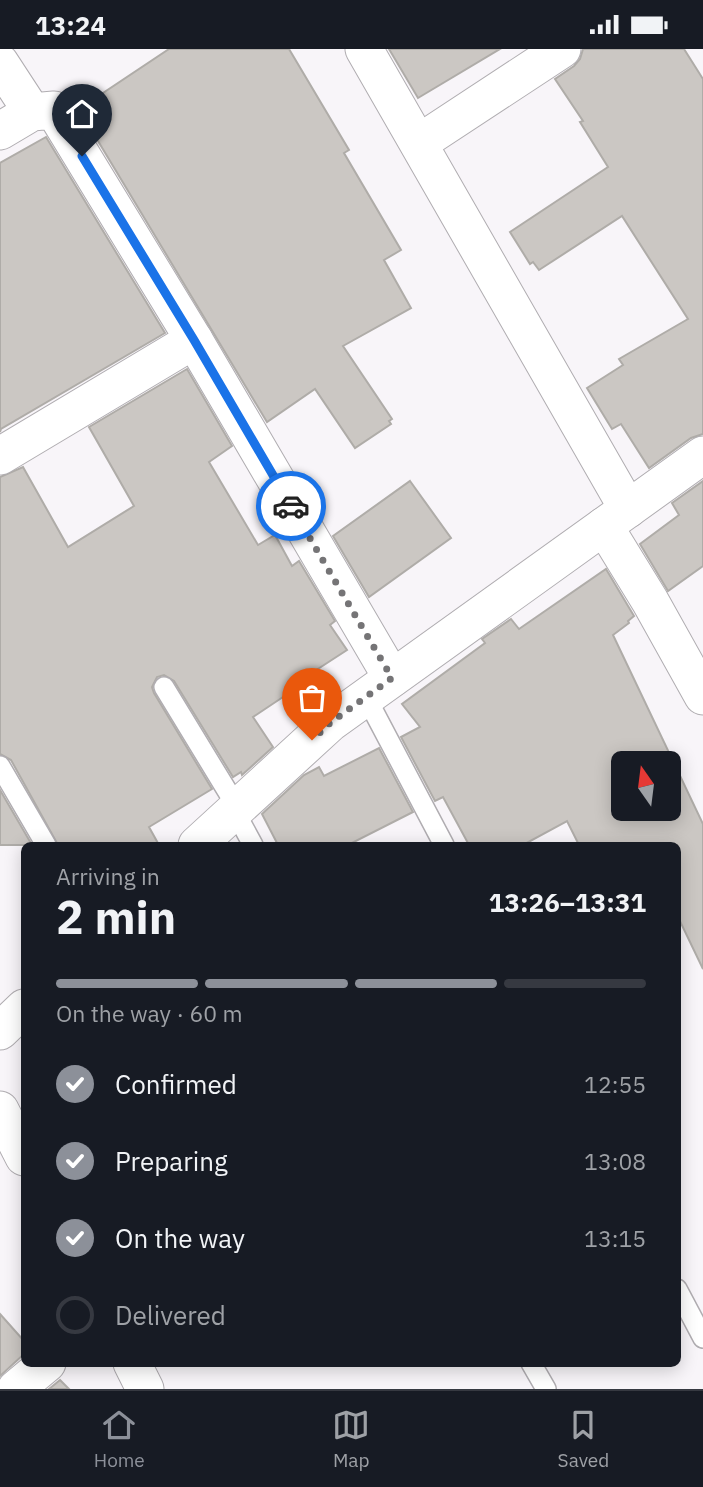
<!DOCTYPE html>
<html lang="en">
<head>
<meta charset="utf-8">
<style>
  body { margin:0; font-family:"IBM Plex Sans",sans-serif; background:#242831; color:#f1f3f6; height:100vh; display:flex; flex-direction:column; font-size:26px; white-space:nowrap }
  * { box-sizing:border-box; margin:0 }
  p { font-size:23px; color:#9ea1a6 }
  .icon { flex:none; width:38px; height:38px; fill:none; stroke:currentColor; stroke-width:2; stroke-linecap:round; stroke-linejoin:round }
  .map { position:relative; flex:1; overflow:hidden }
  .details { position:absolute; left:21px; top:793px; width:660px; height:525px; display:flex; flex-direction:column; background:#171b24; border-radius:10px; box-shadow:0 4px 18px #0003 }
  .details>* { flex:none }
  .needle { width:46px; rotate:346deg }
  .fabs { position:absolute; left:611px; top:702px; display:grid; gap:14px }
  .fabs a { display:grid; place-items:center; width:70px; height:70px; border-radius:10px; background:#171b24; box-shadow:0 4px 18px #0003; font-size:35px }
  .pin { position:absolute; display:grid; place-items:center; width:60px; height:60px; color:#fff; margin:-72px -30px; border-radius:50% 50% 50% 0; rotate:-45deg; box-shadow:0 0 7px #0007 }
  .pin .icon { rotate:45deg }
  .courier { position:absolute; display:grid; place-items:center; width:70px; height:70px; margin:-35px; border:5px solid #1a73e8; border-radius:50%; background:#fff; color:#222; box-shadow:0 2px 9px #0007 }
  .summary em { font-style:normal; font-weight:700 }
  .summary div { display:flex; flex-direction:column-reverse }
  .summary { display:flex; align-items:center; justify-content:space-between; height:119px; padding:0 35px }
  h1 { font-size:46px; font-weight:700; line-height:52px }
  .bar { display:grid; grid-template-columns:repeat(4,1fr); gap:10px 7px; align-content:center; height:84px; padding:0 35px }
  .bar i { height:9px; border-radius:5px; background:#363941 }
  .bar .current { background:#8c9099 }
  .bar p { grid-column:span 4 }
  ol { padding:0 35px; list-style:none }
  li { display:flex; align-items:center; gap:21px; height:77px }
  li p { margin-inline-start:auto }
  li .icon { padding:7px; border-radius:50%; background:#8c9099; color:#fff; stroke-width:4 }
  li:last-child { color:#9ea1a6 }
  li i { width:38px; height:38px; border:4px solid #363941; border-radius:50% }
  .status { display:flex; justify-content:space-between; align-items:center; height:49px; padding:0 35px; background:#171b24; direction:ltr }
  .status svg { height:19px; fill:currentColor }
  .dock { display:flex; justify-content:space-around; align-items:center; height:98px; border-top:2px solid #363941; background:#171b24; font-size:19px; color:#9ea1a6 }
  .dock a { display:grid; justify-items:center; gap:4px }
  .dock .current { color:#8c9099 }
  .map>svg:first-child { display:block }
  .building { fill:#cbc7c3; stroke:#afaca8; stroke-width:2; fill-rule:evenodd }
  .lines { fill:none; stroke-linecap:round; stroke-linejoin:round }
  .lane-casing { stroke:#b0adb1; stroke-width:22 }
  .street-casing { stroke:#b0adb1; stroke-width:39 }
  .lane { stroke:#fff; stroke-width:19 }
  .street { stroke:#fff; stroke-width:37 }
  .done { stroke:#757476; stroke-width:7; stroke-dasharray:0 12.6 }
  .route { stroke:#1a73e8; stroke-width:9 }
</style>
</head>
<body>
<div class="status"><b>13:24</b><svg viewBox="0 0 49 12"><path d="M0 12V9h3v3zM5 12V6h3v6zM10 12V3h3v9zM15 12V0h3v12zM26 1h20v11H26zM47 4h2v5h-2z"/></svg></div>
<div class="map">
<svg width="703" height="1340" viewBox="0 0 703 1340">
  <rect width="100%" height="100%" fill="#f8f5f9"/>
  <g class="building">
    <polygon points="169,0 289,0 349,101 344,104 401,201 384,211 411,259 343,297 392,370 389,372 391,375 355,399 315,340 267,373 83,67 90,63 85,56"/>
    <polygon points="389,0 500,0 418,49"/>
    <polygon points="583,0 684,0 703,30 703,385 691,389 649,419 621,375 612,380 587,339 623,316 619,310 688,270 622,167 539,221 533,213 530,215 510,183 608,118 580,73 583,72 555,30 574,17 580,10"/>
    <polygon points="46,88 165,284 1,380 0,383 0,114"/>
    <polygon points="187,320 232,397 209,413 258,496 275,486 292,517 299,512 335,572 330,576 347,601 287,640 289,644 253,668 273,698 242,726 241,723 233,728 174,632 164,626 157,628 152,638 154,644 212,740 149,778 159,796 58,796 11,711 0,705 0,428 23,418 68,498 134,457 89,378"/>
    <polygon points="410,432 451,489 369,548 333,487"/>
    <polygon points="703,432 703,517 668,542 640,495 679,466 672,454"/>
    <path d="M606,520L634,567L628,572L629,574L613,586L703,775V920L677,866V796H579L567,772L523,796H469L443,748L435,752L401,688L420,678L402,655L485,594L482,590L511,570L519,580ZM623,714H668V760H623Z"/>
    <polygon points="379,699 413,763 348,796 278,796 262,765 304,726 319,718 324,727"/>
    <polygon points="0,741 32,796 0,796"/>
    <polygon points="0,1265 24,1292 24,1305 0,1327"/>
    <polygon points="60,1331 69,1340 49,1340"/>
  </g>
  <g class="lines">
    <defs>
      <g id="lane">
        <polyline points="164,638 237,758"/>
        <polyline points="366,648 444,796"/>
        <polyline points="0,717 46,796"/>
        <polyline points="234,761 253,796"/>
        <polyline points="677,1240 703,1289"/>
        <polyline points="531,1314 546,1340"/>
      </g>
      <g id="street">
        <polyline points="364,0 628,460"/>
        <polyline points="0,14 32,63"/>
        <polyline points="0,82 32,63 54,61 194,291 392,629"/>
        <polyline points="419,94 562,0"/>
        <polyline points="0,407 194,291"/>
        <polyline points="604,477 650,552 703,647"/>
        <polyline points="197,796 330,674 703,406"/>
        <polyline points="0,982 24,959"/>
        <polyline points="0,1061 24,1108"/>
        <polyline points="132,1314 145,1340"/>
        <polyline points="16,1340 47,1314"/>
      </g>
    </defs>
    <use href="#lane" class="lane-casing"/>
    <use href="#street" class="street-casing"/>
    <use href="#lane" class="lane"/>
    <use href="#street" class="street"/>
  </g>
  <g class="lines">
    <polyline class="done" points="291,457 392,629 330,674 312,691"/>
    <polyline class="route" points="82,107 194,291 291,457"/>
  </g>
</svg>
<div class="fabs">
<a><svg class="needle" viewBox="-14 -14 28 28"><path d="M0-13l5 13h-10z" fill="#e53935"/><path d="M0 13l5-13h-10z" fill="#9ea1a6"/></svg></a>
</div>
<div class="pin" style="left:312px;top:691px;background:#ea580c"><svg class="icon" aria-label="bag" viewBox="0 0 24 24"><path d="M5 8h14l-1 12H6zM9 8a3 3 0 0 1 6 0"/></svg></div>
<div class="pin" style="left:82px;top:107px;background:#1f2937"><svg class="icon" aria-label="home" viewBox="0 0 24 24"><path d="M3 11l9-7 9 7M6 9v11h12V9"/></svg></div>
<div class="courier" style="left:291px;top:457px"><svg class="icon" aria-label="car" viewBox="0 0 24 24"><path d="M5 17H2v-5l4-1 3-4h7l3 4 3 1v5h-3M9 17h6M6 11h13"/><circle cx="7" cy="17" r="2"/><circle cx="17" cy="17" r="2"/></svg></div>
<section class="details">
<div class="summary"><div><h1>2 min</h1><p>Arriving in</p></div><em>13:26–13:31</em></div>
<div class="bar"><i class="current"></i><i class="current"></i><i class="current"></i><i></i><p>On the way · 60 m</p></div>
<ol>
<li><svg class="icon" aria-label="check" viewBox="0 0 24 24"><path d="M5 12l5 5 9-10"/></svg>Confirmed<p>12:55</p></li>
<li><svg class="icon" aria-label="check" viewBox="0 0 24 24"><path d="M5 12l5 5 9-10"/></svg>Preparing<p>13:08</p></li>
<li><svg class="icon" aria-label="check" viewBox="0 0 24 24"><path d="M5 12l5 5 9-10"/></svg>On the way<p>13:15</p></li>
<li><i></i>Delivered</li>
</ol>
</section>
</div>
<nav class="dock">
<a class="current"><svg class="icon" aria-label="home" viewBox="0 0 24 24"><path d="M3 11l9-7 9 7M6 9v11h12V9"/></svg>Home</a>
<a><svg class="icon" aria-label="map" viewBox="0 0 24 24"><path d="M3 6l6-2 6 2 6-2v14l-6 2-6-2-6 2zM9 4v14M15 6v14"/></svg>Map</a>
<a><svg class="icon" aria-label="saved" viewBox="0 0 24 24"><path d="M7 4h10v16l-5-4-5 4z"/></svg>Saved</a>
</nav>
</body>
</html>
